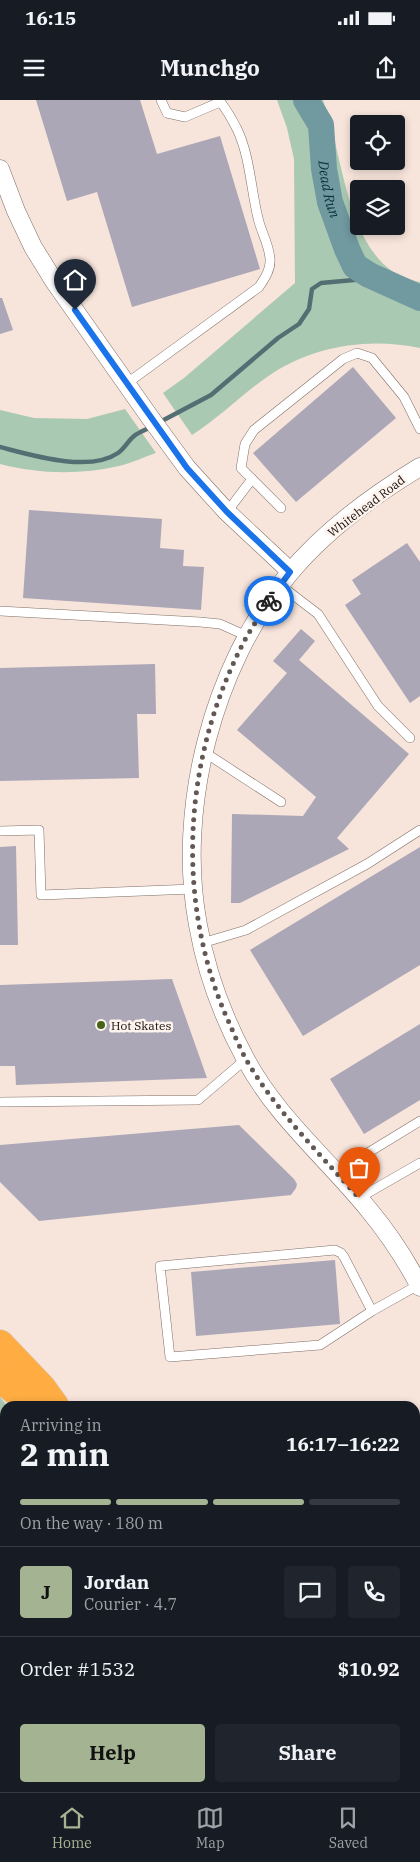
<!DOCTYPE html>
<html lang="en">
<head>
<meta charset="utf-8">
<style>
  body { margin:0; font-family:"IBM Plex Serif",serif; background:#20242c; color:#f1f3f6; height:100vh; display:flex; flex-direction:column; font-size:19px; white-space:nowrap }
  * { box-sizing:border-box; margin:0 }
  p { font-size:16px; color:#9ea1a6 }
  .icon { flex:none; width:28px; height:28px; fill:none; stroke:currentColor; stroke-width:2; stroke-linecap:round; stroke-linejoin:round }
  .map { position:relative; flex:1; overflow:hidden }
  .drawer { position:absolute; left:0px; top:1301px; width:420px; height:391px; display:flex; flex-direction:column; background:#171b24; border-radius:15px 15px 0 0; box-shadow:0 2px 8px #0003 }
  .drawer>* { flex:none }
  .fabs { position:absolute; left:350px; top:15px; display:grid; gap:10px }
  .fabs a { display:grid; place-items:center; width:55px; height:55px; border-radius:5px; background:#171b24; box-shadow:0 2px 8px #0003; font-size:25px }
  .pin { position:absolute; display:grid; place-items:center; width:42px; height:42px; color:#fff; margin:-51px -21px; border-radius:50% 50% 50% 0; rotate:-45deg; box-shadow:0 0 5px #0007 }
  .pin .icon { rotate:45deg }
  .courier { position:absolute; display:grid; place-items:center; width:50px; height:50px; margin:-25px; border:4px solid #1a73e8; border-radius:50%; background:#fff; color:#222; box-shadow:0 1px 6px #0007 }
  .headline em { font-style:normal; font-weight:700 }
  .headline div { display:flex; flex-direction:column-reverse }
  .headline { display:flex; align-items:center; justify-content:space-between; height:85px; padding:0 20px }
  h1 { font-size:32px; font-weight:700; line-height:38px }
  .bar { display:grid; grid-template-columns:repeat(4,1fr); gap:8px 5px; align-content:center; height:60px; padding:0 20px }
  .bar i { height:6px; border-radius:4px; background:#363941 }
  .bar .current { background:#a4b392 }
  .bar p { grid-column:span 4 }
  .line { display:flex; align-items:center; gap:12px; padding:0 20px; border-top:1px solid #363941 }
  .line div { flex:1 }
  .round { display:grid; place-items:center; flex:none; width:52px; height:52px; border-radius:5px; background:#20242c }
  .button { display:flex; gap:10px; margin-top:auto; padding:10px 20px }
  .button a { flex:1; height:58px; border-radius:5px; background:#a4b392; color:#111; font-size:20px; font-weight:700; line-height:58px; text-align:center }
  .button a+a { background:#20242c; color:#f1f3f6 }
  .status { display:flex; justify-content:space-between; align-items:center; height:35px; padding:0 25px; background:#171b24; direction:ltr }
  .status svg { height:14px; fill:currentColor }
  header { display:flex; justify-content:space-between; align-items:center; height:65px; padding:0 20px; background:#171b24; font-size:22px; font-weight:700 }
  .dock { display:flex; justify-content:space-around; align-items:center; height:70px; border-top:1px solid #363941; background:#171b24; font-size:14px; color:#9ea1a6 }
  .dock a { display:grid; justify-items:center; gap:2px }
  .dock .current { color:#a4b392 }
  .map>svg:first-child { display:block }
  .green { fill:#aac9b2 }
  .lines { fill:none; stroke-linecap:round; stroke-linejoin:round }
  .stream { stroke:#546f73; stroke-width:4.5 }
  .river { stroke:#7099a0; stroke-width:26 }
  .building { fill:#aba7b7 }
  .service-casing { stroke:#7f6f67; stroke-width:10 }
  .minor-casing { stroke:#7f6f67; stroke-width:19 }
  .primary-casing { stroke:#cbcac9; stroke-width:29 }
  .motorway-casing { stroke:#cbcac9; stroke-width:29 }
  .service { stroke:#fff; stroke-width:9 }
  .minor { stroke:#fff; stroke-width:18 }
  .primary { stroke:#ffce8e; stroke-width:28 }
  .motorway { stroke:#ffad43; stroke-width:28 }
  .done { stroke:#635954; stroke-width:5; stroke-dasharray:0 9 }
  .route { stroke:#1a73e8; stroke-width:6 }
  .poi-dot { fill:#456418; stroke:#fef3ed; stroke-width:2 }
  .labels { text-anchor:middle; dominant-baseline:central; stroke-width:5; stroke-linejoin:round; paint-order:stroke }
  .street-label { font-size:12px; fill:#140e0b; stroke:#fef3ed }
  .poi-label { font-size:12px; fill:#140e0b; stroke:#fef3ed; text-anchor:start }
  .water-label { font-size:14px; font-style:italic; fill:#09333a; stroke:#fef3ed }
</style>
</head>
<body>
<div class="status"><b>16:15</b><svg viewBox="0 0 49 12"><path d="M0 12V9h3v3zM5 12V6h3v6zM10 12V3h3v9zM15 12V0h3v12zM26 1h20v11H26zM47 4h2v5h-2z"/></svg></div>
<header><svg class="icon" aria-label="menu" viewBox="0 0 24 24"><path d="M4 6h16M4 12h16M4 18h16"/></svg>Munchgo<svg class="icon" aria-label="share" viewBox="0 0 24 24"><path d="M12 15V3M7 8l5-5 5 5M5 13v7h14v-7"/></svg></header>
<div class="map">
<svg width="420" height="1692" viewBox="0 0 420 1692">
  <rect width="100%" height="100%" fill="#f7e4db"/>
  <g class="green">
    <path d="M277,0H323C342,51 346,139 392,171C400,176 411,180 420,182V248C368,237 311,246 267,277C241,295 219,318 192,335L163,293L184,278L295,183L294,59L287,28Z"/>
    <path d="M125,309L156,353C144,357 132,363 119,366C79,375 39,374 0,364V310L34,318L87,319Z"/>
    <polygon points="0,1297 7,1306 5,1306 5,1435 0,1436"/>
  </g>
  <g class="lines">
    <g class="stream">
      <polyline points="158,323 211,295 278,238 299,224 309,209 312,189 321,183 376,178"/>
      <path d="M0,347C31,355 89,373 118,353C124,349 128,341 134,336C139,332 145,330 151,327"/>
    </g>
    <path class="river" id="s1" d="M306,0L321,25L324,69L330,102L347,149L355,166L369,175L420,198"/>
  </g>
  <g class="building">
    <polygon points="36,0 140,0 157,54 220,36 260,169 132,207 97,92 67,101"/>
    <polygon points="0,198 2,198 13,230 0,234"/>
    <polygon points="353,267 396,318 296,402 253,353"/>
    <polygon points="29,410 162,419 160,448 184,450 183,466 204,467 201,510 23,498"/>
    <polygon points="407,443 420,462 420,596 410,603 345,505 361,494 352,480"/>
    <polygon points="301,529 315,541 299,560 409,654 337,738 349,749 240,803 231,803 232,714 303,716 316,697 237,630 287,573 273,561"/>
    <polygon points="155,564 156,614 137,614 139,678 0,681 0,568"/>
    <polygon points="16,746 18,845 0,845 0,747"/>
    <polygon points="420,747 420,865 303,936 250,850"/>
    <polygon points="172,879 207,978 16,985 15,966 0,966 0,885"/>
    <polygon points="420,924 420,1000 364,1034 330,979"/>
    <polygon points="239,1025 294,1079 297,1084 296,1088 291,1095 39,1121 0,1082 0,1045"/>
    <polygon points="335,1160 340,1224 196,1236 191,1172"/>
  </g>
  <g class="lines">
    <defs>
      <g id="service">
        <polyline points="161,0 167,13 185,17 220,2"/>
        <path d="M126,284L259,187C265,178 271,169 270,159C269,144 261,132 258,118C251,90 250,56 237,29C232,19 226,9 219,0"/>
        <polyline points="281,408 241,368 245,344 254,330 343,259 357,253 372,258 404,297 420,329"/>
        <polyline points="227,412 252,379"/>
        <polyline points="280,485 318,514 378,606 410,638"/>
        <polyline points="0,511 200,522 220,524 247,536"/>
        <polyline points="204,652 281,702"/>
        <polyline points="0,731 39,730 41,795 193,789"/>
        <polyline points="202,843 246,830 367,764 420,730"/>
        <polyline points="0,1002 198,1000 246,959"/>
        <polyline points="345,1082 366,1054 420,1021"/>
        <polyline points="359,1098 420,1063"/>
        <polyline points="372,1211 344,1157 341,1153 335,1150 160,1166 170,1257 320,1245 372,1211 420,1184"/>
      </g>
      <g id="minor">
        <polyline points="0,69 16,111 33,147 54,181 149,316 187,368 227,412 290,471"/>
        <path d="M420,367C372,396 324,431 288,475C213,566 176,709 198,825C206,871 223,917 245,958C276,1017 328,1059 369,1110C388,1133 406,1160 420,1187"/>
      </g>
      <g id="primary">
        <polyline points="0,1517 5,1518"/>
        <polyline points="415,1567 420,1567"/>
        <polyline points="415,1601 420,1602"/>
      </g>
      <g id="motorway">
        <polyline points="0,1244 42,1288 55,1306"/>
        <polyline points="0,1279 21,1295 30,1306"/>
        <polyline points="0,1457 5,1454"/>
        <polyline points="4,1545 5,1544"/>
        <polyline points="0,1614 5,1611"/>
      </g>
    </defs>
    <use href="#service" class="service-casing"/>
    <use href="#minor" class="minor-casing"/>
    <use href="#primary" class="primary-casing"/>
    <use href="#motorway" class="motorway-casing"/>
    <use href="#service" class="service"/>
    <use href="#minor" class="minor"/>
    <use href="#primary" class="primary"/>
    <use href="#motorway" class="motorway"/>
  </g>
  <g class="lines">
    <path class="done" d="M269,501C262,513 254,524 247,536C184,652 174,795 226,916C233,931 239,947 247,961C277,1012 320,1054 359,1098"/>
    <polyline class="route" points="75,210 187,368 227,412 290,472 269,501"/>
  </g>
  <circle class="poi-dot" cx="101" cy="925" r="5"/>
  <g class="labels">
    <g class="street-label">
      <text transform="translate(366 406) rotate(-37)">Whitehead Road</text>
    </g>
    <g class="poi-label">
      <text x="111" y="925">Hot Skates</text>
    </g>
    <g class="water-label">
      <text stroke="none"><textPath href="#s1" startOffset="94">Dead Run</textPath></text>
    </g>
  </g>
</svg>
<div class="fabs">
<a><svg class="icon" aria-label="locate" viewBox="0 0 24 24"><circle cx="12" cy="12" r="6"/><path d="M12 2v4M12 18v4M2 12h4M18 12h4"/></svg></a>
<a><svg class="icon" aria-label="layers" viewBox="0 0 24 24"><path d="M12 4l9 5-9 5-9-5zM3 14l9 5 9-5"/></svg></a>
</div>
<div class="pin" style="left:359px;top:1098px;background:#ea580c"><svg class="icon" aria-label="bag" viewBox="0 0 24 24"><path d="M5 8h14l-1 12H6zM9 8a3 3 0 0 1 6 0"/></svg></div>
<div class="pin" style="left:75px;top:210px;background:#1f2937"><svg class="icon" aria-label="home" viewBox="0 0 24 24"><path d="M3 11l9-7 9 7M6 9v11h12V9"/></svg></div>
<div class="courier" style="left:269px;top:501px"><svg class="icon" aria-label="bike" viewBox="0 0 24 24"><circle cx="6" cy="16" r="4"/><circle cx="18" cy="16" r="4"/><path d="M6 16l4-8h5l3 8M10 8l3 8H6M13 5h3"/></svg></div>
<section class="drawer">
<div class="headline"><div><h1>2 min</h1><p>Arriving in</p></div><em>16:17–16:22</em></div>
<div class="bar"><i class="current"></i><i class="current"></i><i class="current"></i><i></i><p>On the way · 180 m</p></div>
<div class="line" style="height:90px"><b class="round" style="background:#a4b392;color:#111">J</b><div><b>Jordan</b><p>Courier · 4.7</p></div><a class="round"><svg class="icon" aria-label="chat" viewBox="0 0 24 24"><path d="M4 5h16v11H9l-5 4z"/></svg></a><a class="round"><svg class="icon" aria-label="phone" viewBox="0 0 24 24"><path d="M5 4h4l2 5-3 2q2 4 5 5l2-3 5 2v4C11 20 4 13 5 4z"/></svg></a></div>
<div class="line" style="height:65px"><div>Order #1532</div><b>$10.92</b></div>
<div class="button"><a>Help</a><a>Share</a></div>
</section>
</div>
<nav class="dock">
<a class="current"><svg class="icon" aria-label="home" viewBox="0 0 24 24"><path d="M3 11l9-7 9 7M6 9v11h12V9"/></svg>Home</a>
<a><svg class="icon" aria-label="map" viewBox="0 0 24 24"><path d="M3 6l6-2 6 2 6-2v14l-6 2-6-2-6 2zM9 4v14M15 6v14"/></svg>Map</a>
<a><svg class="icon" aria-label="saved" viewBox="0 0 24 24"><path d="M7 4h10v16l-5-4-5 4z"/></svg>Saved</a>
</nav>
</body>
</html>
